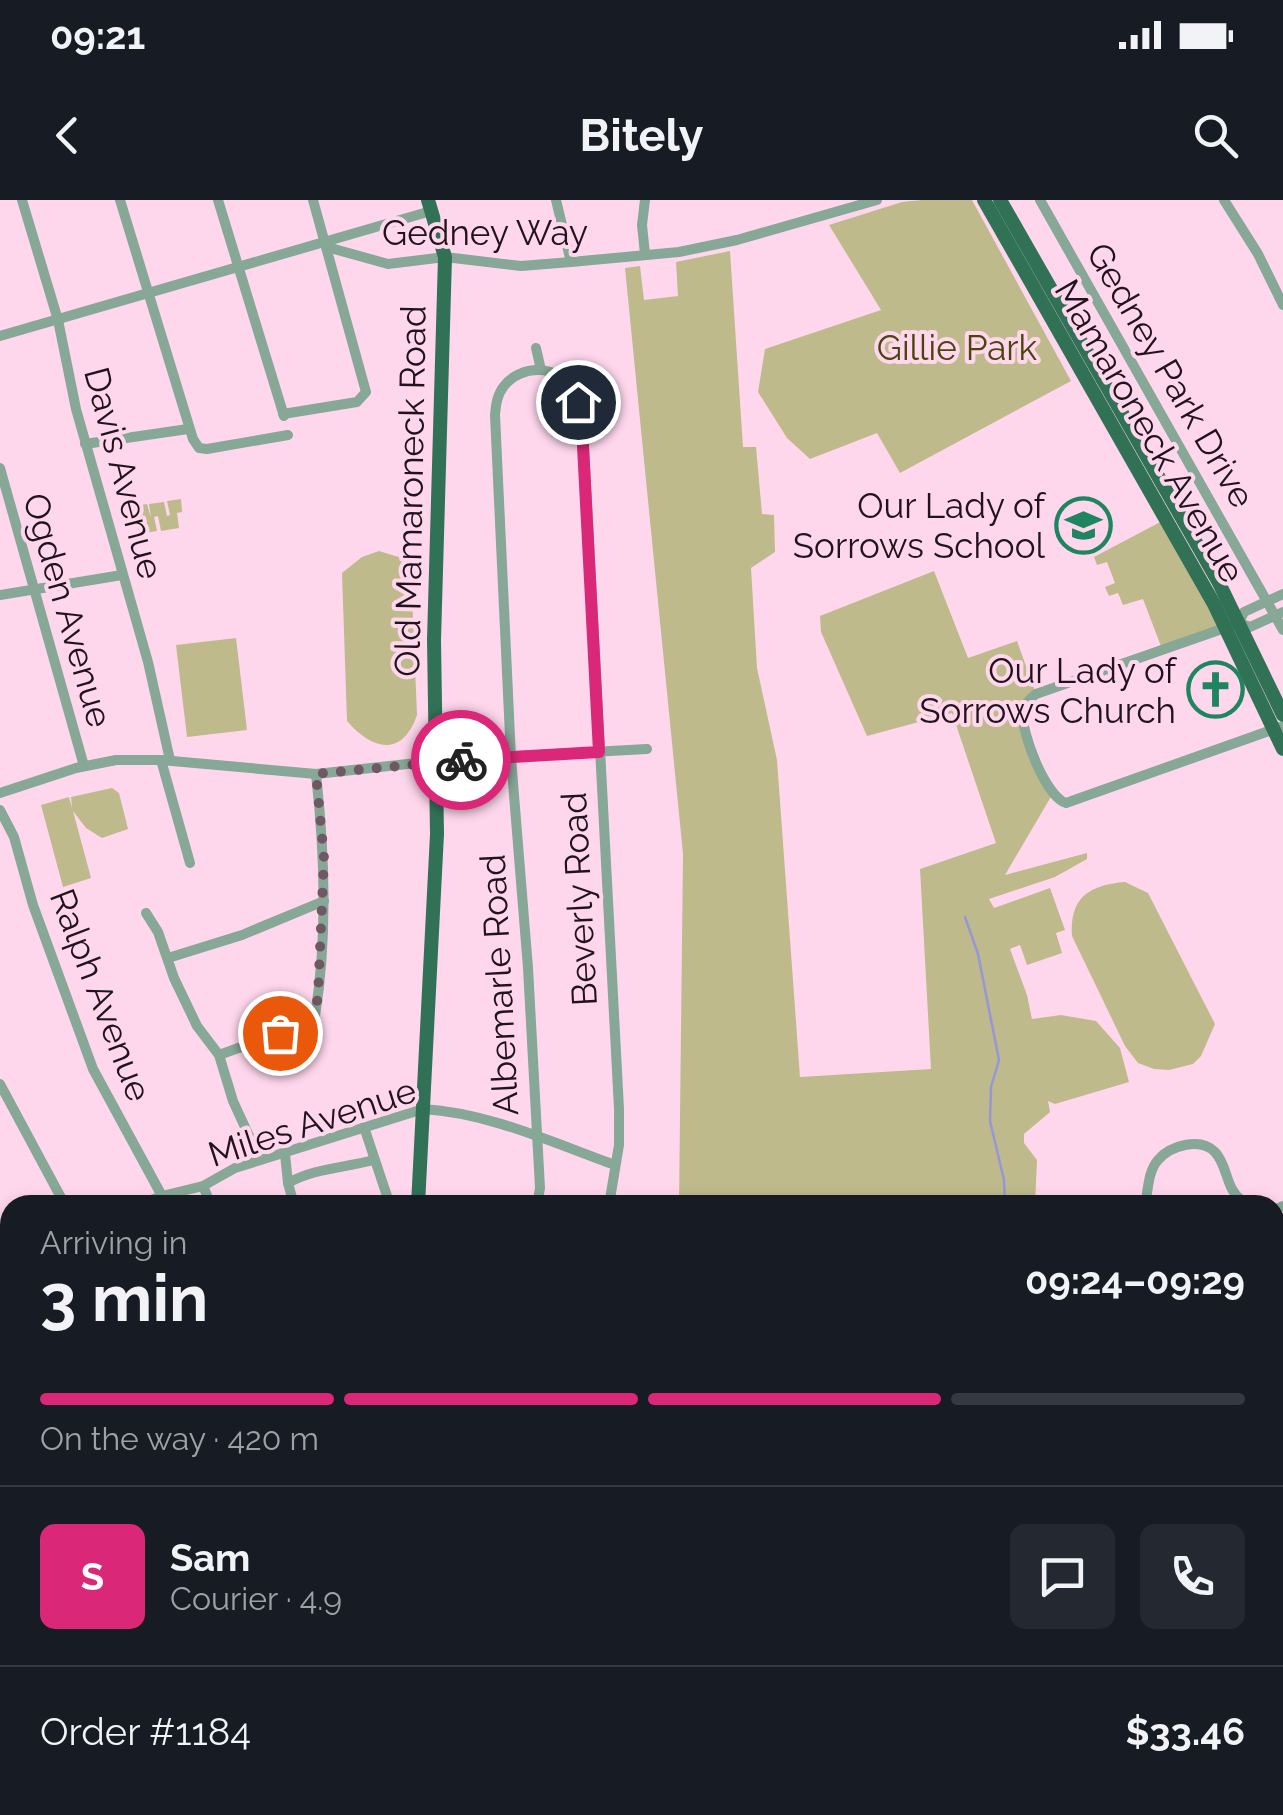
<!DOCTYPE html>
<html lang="en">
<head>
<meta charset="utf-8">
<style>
  body { margin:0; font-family:Raleway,sans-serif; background:#242831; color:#f1f3f6; height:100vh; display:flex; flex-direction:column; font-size:38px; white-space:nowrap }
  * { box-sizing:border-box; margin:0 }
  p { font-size:32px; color:#9ea1a6 }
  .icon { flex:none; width:55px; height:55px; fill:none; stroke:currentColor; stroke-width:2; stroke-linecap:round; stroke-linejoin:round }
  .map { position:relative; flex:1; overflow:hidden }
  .details { position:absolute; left:0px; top:995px; width:1285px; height:620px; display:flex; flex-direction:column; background:#171b24; border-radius:30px 30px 0 0; box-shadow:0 5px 15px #0003 }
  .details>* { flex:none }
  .pin { position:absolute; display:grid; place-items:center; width:85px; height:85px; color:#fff; margin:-42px; border:5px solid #fff; border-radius:50%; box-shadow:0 2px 10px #0007 }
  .courier { position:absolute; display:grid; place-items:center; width:100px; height:100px; margin:-50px; border:8px solid #db2777; border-radius:50%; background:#fff; color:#222; box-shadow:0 2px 12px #0007 }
  .headline em { font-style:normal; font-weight:700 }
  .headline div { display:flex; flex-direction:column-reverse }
  .headline { display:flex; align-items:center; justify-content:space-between; height:170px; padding:0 40px }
  h1 { font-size:65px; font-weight:700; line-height:75px }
  .bar { display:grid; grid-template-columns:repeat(4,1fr); gap:15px 10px; align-content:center; height:120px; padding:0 40px }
  .bar i { height:12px; border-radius:8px; background:#363941 }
  .bar .selected { background:#db2777 }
  .bar p { grid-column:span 4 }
  .line { display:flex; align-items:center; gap:25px; padding:0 40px; border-top:2px solid #363941 }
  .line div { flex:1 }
  .round { display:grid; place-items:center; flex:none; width:105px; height:105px; border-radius:15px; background:#242831 }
  .status { display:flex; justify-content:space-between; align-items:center; height:70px; padding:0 50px; background:#171b24; direction:ltr }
  .status svg { height:28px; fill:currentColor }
  header { display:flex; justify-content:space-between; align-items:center; height:130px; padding:0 40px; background:#171b24; font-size:45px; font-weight:700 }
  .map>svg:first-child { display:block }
  .green { fill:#beba8c }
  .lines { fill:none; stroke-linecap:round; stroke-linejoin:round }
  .stream { stroke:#9797d7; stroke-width:2.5 }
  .minor { stroke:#87a797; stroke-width:10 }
  .major { stroke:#317257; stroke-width:14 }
  .done { stroke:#6f5864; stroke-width:10; stroke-dasharray:0 18 }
  .route { stroke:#db2777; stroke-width:12 }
  .labels { text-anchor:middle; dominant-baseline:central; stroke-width:8; stroke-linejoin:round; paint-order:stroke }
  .street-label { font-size:35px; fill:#21131b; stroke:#ffd7ed }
  .park-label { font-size:35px; fill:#4a450b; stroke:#ffd7ed }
  .poi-label { font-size:35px; fill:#21131b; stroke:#ffd7ed; text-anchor:end }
</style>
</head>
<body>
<div class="status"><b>09:21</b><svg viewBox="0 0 49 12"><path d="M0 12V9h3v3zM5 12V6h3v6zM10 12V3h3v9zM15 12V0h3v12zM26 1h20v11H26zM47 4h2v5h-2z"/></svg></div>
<header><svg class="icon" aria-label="back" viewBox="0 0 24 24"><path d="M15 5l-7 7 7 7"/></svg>Bitely<svg class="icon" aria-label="search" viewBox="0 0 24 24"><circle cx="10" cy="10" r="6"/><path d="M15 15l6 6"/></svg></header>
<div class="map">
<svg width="1283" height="1615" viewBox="0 0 1283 1615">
  <rect width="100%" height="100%" fill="#ffd7ed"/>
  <g class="green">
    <polygon points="922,0 972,0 1071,181 900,273 877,233 810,259 787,238 758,192 765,149 881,110 829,25 902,2"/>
    <polygon points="730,51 743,247 756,247 762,314 774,315 775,352 751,368 757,468 777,560 800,877 931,869 920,669 996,643 952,513 867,536 821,432 820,416 934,371 968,458 1017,441 1036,494 1023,514 1052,595 1005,675 1087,653 1087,659 1055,677 989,699 994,708 1050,688 1065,730 1056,733 1062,753 1027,765 1020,745 1010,749 1027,795 1032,819 1061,815 1096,821 1120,848 1129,882 1055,904 1048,901 1050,912 1024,934 1024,943 1037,960 1035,1005 679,1005 683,654 625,68 640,66 644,100 678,96 676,62"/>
    <polygon points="181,299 182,312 177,313 179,328 161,331 158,316 154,317 157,331 139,334 132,307 147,304 151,318 149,304 164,302 167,316 170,315 167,301"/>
    <polygon points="1166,319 1226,427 1162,449 1143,399 1123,405 1118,393 1109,396 1105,387 1115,383 1107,362 1097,365 1094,357"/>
    <path d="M379,351L405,359L411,371L417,515C402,558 372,550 347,521L342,373L362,357Z"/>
    <polygon points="236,438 247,530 187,537 176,445"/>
    <polygon points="112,588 119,593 128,629 102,638 86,628 73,611 91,678 63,687 41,605 69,597 72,608 71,597"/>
    <path d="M1125,682L1148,693L1215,824L1201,856L1193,864L1169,870L1154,869L1138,863L1125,846L1072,736C1069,697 1090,685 1125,682Z"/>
    <polygon points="1283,1287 1283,1444 1275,1448 1275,1290"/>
    <polygon points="1275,1515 1283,1537 1283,1615 1175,1615 1176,1605 1275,1605"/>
    <polygon points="10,1570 10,1605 397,1605 398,1615 0,1615 0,1572"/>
    <polygon points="774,1605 881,1605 881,1615 778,1615"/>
  </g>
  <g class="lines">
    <g class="stream">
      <polyline points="965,717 978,754 999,860 991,887 990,921 1004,980 1005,1005"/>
      <polyline points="1184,1615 1186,1605"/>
    </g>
    <g class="minor">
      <polyline points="22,0 58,120 76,209 148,462 170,560"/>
      <polyline points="120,0 193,239 199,248 207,249 288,235"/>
      <polyline points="218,0 284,216"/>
      <polyline points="556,0 571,62"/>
      <polyline points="645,0 642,25 645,54"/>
      <polyline points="1040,0 1283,430"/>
      <polyline points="1224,0 1258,54 1283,105"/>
      <polyline points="327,47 388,64 445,57 521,66 571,62 679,52 737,40 877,0"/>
      <polyline points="0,136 431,11"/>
      <polyline points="536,148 541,170"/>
      <polyline points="283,214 357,202 366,192 313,0"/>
      <polyline points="85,244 188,229"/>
      <polyline points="0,268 84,566"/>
      <polyline points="0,395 122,375"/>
      <path d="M1283,412L1250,427L1239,423L1036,494C1029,499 1024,504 1023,513C1021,533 1046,597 1066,603L1283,526"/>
      <polyline points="1239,423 1244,412 1283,394"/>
      <polyline points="161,560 190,663"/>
      <polyline points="0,593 76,568 116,560 161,560 316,574 444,560 647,549"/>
      <polyline points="0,610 14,637 33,705 93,869 162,996"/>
      <polyline points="146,713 158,732 174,778 197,826 219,855 233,901 260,960"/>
      <polyline points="168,758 242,735 324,701"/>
      <path d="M219,855L310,822L315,816C328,736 325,655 316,574"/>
      <polyline points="0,884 65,1005"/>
      <polyline points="364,927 390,1005"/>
      <polyline points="285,954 288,983 294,1005"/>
      <path d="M288,983C315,968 344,968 373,960"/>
      <polyline points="203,986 211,1005"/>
      <polyline points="472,1004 475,1005"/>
      <path d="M139,1005L162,996L203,986L235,968L423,909C490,913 553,943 615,965"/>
      <path d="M537,1005L540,988L528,768L511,558L495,215C496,204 497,195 504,186C521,164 558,165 572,188C579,199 580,214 583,227L619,909V945L609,1005"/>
      <path d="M1145,1005C1148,991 1148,971 1158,960C1171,945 1201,937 1215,952C1228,966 1225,987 1241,1000L1237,1005"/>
      <polyline points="1275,1010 1283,1006"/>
      <polyline points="1275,1042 1283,1057"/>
      <polyline points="0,1057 10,1053"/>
      <polyline points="1275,1089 1283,1085"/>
      <polyline points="0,1225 10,1222"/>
      <polyline points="0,1395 10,1432"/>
      <polyline points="498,1605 501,1615"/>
      <polyline points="940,1605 941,1615"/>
      <polyline points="1125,1605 1127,1615"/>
      <polyline points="725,1615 729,1605"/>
      <polyline points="949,1615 1008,1605"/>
    </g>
    <g class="major">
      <polyline points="984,0 1214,404 1283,549"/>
      <polyline points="1000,0 1218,381 1283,515"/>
      <polyline points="418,1005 437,634 434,440 445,57 428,0"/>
      <polyline points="406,1605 406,1615"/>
    </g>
  </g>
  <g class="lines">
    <path class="done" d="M280,833C306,824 314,826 318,796L324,658L316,574L461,560"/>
    <polyline class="route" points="461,560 599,552 582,227 578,202"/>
  </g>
  <defs>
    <symbol id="school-ring" viewBox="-11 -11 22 22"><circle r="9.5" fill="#ffd7ed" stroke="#1e8560" stroke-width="1.5"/><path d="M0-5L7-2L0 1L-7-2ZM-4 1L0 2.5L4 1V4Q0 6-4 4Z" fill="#1e8560"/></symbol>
    <symbol id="church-ring" viewBox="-11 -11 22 22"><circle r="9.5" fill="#ffd7ed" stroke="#1e8560" stroke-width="1.5"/><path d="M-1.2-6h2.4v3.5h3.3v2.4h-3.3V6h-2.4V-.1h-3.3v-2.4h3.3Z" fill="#1e8560"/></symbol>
  </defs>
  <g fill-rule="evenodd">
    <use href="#school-ring" x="1052" y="294" width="63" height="63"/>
    <use href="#church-ring" x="1184" y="458" width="63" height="63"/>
  </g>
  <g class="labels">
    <g class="street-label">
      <text x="485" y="32">Gedney Way</text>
      <text transform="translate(1171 175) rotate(60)">Gedney Park Drive</text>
      <text transform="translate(1150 231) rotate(60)">Mamaroneck Avenue</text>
      <text transform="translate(124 273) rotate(75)">Davis Avenue</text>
      <text transform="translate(410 291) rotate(-89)">Old Mamaroneck Road</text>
      <text transform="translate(68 410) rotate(74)">Ogden Avenue</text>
      <text transform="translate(579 699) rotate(-93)">Beverly Road</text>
      <text transform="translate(499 785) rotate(-93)">Albemarle Road</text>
      <text transform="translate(101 795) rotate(69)">Ralph Avenue</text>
      <text transform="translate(312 922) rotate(-18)">Miles Avenue</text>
    </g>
    <g class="park-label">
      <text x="957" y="147">Gillie Park</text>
    </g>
    <g class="poi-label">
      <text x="1045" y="305">Our Lady of<tspan x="1045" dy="40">Sorrows School</tspan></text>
      <text x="1176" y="470">Our Lady of<tspan x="1176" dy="40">Sorrows Church</tspan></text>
    </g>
  </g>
</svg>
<div class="pin" style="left:280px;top:833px;background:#ea580c"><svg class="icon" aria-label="bag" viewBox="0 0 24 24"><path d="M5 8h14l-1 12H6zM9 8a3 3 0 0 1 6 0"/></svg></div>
<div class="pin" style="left:578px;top:202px;background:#1f2937"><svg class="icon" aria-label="home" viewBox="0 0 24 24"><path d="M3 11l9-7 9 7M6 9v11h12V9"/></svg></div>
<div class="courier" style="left:461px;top:560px"><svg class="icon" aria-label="bike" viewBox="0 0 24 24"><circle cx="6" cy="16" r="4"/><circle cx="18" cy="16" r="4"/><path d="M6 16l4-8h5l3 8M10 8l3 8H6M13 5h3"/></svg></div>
<section class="details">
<div class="headline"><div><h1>3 min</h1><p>Arriving in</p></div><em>09:24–09:29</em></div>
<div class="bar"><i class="selected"></i><i class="selected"></i><i class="selected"></i><i></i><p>On the way · 420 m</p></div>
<div class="line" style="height:180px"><b class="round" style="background:#db2777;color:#fff">S</b><div><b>Sam</b><p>Courier · 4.9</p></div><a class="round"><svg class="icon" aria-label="chat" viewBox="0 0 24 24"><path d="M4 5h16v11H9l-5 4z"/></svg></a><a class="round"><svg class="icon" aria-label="phone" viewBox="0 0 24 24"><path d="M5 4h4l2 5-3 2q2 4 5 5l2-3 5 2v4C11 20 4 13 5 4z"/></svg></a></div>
<div class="line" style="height:130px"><div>Order #1184</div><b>$33.46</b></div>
</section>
</div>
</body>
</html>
